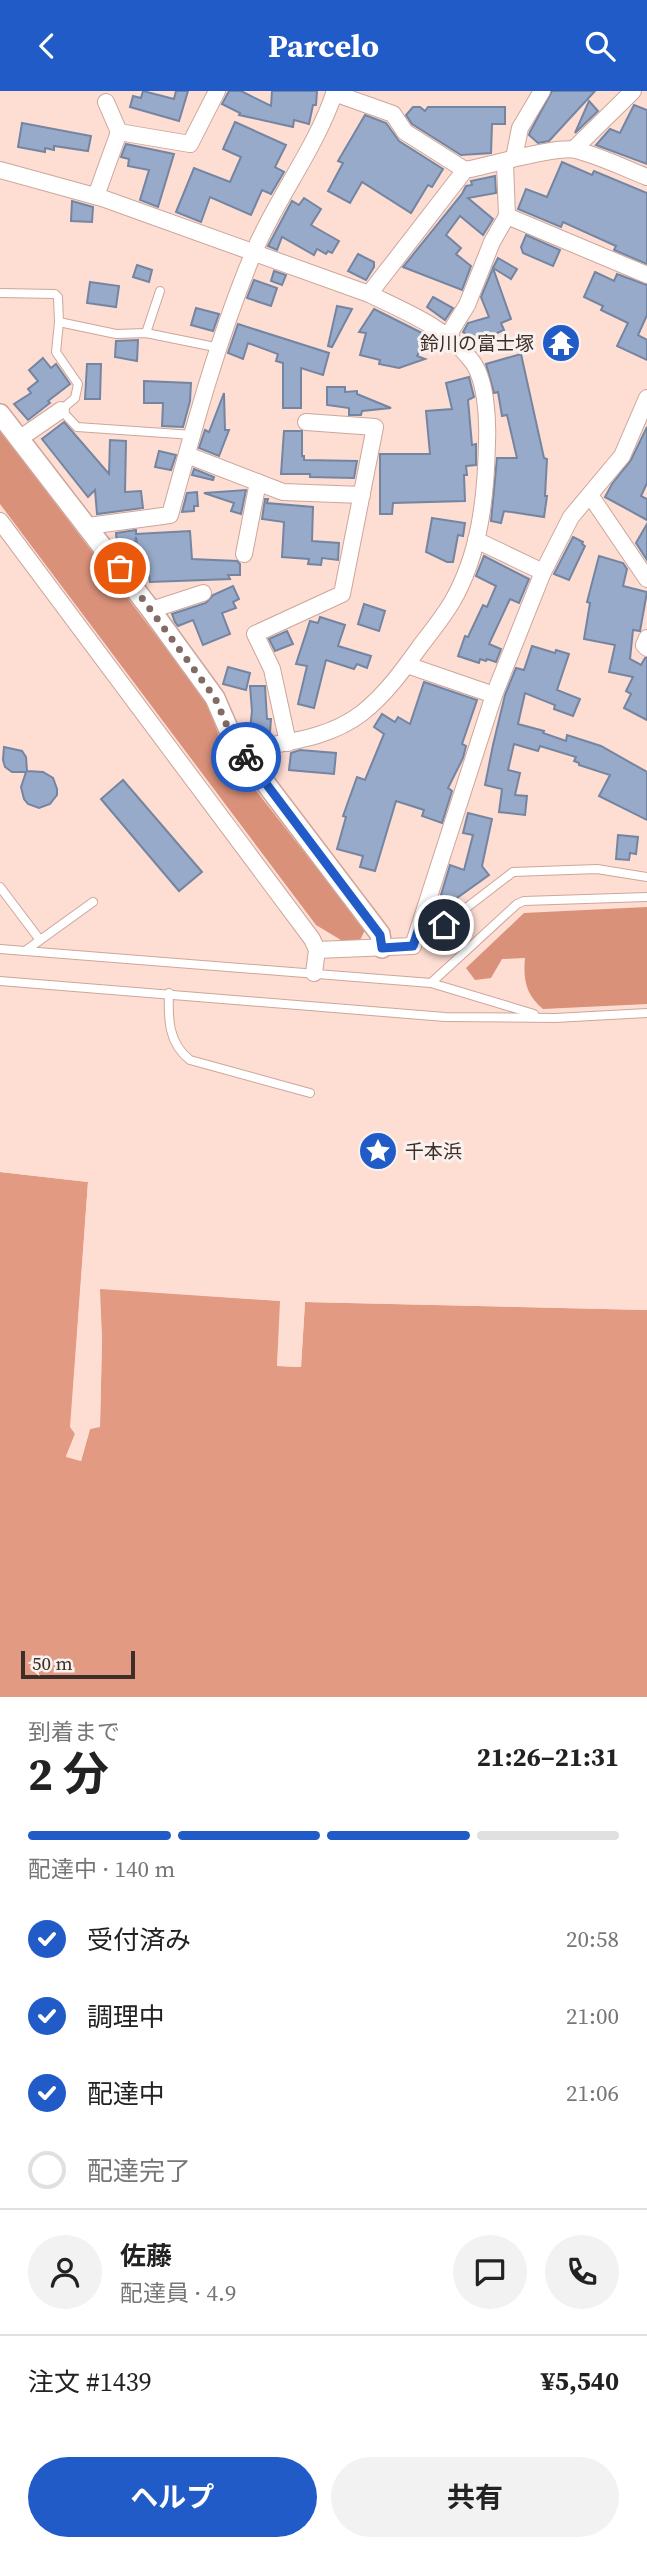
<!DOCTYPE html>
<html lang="ja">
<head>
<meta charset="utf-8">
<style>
  body { margin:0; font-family:"Source Serif 4","Noto Sans JP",serif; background:#f2f2f2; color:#222; height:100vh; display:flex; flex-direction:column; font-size:26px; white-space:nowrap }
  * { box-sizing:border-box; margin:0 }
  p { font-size:23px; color:#767676 }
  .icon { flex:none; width:38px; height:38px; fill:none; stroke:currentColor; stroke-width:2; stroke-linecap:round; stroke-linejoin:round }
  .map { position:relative; height:1606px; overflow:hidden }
  .details { display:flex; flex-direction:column; background:#fff; flex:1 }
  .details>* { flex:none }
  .scale { position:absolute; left:21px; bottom:18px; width:114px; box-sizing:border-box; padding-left:7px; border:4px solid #3e2e29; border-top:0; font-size:19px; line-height:24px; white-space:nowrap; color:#3e2e29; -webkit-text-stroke:5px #f9f1ee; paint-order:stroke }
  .pin { position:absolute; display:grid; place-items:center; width:60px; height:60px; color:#fff; margin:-30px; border:4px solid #fff; border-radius:50%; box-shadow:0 2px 7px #0007 }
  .courier { position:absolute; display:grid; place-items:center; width:70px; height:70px; margin:-35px; border:5px solid #215bc8; border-radius:50%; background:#fff; color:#222; box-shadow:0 2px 9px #0007 }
  .summary em { font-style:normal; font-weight:700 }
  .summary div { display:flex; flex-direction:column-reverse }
  .summary { display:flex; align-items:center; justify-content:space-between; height:119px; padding:0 28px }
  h1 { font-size:46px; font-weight:700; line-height:52px }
  .bar { display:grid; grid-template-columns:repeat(4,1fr); gap:10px 7px; align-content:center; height:84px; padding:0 28px }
  .bar i { height:9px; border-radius:5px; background:#e0e0e0 }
  .bar .on { background:#215bc8 }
  .bar p { grid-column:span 4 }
  .line { display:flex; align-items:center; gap:18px; padding:0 28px; border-top:2px solid #e0e0e0 }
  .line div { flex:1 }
  .round { display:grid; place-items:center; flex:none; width:74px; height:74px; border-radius:37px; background:#f2f2f2 }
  ol { padding:0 28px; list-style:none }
  li { display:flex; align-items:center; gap:21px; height:77px }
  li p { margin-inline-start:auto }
  li .icon { padding:7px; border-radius:50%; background:#215bc8; color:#fff; stroke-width:4 }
  li:last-child { color:#767676 }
  li i { width:38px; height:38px; border:4px solid #e0e0e0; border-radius:50% }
  .button { display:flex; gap:14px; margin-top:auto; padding:14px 28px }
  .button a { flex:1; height:80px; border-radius:42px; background:#215bc8; color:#fff; font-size:28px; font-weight:700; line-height:80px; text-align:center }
  .button a+a { background:#f2f2f2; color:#222 }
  header { display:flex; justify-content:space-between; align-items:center; height:91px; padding:0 28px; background:#215bc8; color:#fff; font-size:32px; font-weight:700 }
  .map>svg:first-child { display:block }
  .forest { fill:#da917a }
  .water { fill:#e39a82 }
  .pier { fill:#feddd3 }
  .building { fill:#98aac9; stroke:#7485a2; stroke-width:2 }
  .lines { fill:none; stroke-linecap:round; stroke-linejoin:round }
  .service-casing { stroke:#cda69a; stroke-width:10 }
  .minor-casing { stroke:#cda69a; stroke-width:18 }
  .tertiary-casing { stroke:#cda69a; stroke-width:22 }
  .service { stroke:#fff; stroke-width:8 }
  .minor { stroke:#fff; stroke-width:16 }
  .tertiary { stroke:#fff; stroke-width:19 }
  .done { stroke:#816b64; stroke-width:7; stroke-dasharray:0 12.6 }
  .route { stroke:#215bc8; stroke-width:9 }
  .labels { text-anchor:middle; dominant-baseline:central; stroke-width:6; stroke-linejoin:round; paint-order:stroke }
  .poi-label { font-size:19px; fill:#3e2e29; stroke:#f9f1ee; text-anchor:end }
</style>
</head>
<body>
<header><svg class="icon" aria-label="back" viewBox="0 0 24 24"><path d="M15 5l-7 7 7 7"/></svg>Parcelo<svg class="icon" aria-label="search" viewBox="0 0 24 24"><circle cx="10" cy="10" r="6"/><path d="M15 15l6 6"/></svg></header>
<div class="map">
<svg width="647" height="1606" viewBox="0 0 647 1606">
  <rect width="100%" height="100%" fill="#feddd3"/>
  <g class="forest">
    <polygon points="0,340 206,610 219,645 236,674 365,839 360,849 341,849 316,834 0,413"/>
    <path d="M647,816V913L543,918C526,904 523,889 525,867L502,868L491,887L475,889L466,877L524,822Z"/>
  </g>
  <polygon class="water" points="0,1081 88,1091 70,1336 75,1343 66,1365 81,1370 90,1338 100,1335 102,1248 99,1197 281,1210 277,1275 301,1276 305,1211 647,1219 647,1606 0,1606"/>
  <polygon class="pier" points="0,1077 89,1087 92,1090 74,1335 78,1343 70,1363 78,1366 86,1337 96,1333 98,1248 96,1197 98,1194 282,1207 284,1210 281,1272 298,1272 301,1211 304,1208 647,1215 647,1219 305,1211 301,1276 277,1275 280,1210 100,1198 102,1248 100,1336 90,1338 81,1370 66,1366 75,1343 71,1331 88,1091 0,1081"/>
  <g class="building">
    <polygon points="143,0 174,8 176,0 188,0 179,30 130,16 133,5 141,7"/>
    <polygon points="229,0 241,0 271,15 272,0 317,0 316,14 313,14 309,33 294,29 293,36 239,24 240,22 222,13"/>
    <polygon points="552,0 595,0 549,50 538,52 529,44 530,41"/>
    <polygon points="589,10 598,20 575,42"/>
    <polygon points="634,14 647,19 647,73 596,54 610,38 620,42"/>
    <polygon points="413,16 420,16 425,20 428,16 505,16 505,33 492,33 491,62 461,64 412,33 406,24"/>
    <polygon points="365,24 386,32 399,50 443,78 432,96 428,94 411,122 362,91 350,112 328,100 343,72 338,70"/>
    <polygon points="235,31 286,54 275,76 284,81 271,103 262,99 251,124 210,106 201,131 176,121 194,77 230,91 241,66 223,58"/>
    <polygon points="22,32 91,45 88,60 54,55 54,59 45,57 45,61 18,56"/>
    <polygon points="126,53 174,63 158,116 140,109 149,79 128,75 129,68 121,66"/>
    <polygon points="562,71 592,84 594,80 647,102 647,173 614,159 616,155 563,131 561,136 518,118 526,98 547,106"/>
    <polygon points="495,85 496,102 468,107 493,128 483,144 460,125 446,144 461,157 456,163 471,175 462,199 403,176 462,103 466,95 472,94 471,90"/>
    <polygon points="304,107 321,118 311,134 339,150 332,162 328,160 326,163 317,158 314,164 282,146 277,159 268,155 292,110 299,114"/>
    <polygon points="72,110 93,116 92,131 71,130"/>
    <polygon points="526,144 560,159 553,175 523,162 521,156"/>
    <polygon points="358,163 374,171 374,176 366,189 348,180"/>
    <polygon points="498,167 517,178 511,188 493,177"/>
    <polygon points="137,174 152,179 149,191 133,186"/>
    <polygon points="493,177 511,228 501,232 504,239 477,251 463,241 468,232 489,226 481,206"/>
    <polygon points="274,180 286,184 282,194 271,190"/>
    <polygon points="595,181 614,190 617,183 647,194 647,224 638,244 647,249 647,269 617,255 628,232 601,219 603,215 584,206"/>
    <polygon points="254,189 277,197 271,215 247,207"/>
    <polygon points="90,191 119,195 116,216 87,212"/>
    <polygon points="433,206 453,217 445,229 427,216"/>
    <polygon points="337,215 352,218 332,256 328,255"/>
    <polygon points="196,217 219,223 213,240 191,234"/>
    <polygon points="374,218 428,245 417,265 425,268 399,277 379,273 380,269 360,264 366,242 359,241"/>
    <polygon points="238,233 329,262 323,284 301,277 301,317 283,317 283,272 276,270 278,263 248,252 243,268 228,262"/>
    <polygon points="138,249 137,270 115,266 116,250"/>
    <polygon points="521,263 544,367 547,368 545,405 547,405 544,426 504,420 501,432 491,430 497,367 517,367 507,324 502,325 498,301 494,302 486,273"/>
    <polygon points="43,267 51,277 56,273 70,293 48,310 50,312 28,329 14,313 31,302 28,298 38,290 29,279"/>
    <polygon points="87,273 101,273 100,308 85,308"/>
    <polygon points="469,286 474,306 468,309 472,354 476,353 476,374 466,375 467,384 464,384 465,410 393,412 392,423 380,423 380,363 430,363 426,320 452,318 446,292"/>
    <polygon points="144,290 191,292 190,310 183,336 162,335 163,312 144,312"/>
    <polygon points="327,296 345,296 345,301 357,300 357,303 391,317 362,320 361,324 349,324 349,317 327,314"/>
    <polygon points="224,302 225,339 229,339 219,365 199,357 205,339 209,341"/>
    <polygon points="64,331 109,383 110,349 126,350 125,401 141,400 143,417 97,423 95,399 88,406 42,348"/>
    <polygon points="647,336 647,392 641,405 647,408 647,429 605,406 612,393 631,369"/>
    <polygon points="284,340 302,340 302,365 304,365 304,369 357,370 354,387 310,386 310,383 281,383"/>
    <polygon points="159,360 176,364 171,379 155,376"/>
    <polygon points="194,378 214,386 213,389 192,384"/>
    <polygon points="246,399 241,423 231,420 234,412 204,402"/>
    <polygon points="197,401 198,415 194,415 194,420 182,421 187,402"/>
    <polygon points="265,408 268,408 267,412 313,416 312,450 339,452 338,469 322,467 321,474 308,473 309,468 282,466 284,431 262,428"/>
    <polygon points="432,427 465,432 463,445 458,444 453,471 447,471 426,461"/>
    <polygon points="647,433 647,469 636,452"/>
    <polygon points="136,439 136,443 190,440 192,468 237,470 240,473 240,484 228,484 230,488 150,491 149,485 143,486 136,446 135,453 117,452 116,442"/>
    <polygon points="573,446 583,451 582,453 585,455 569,489 554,483"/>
    <polygon points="484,465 529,488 519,512 510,508 489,553 501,558 496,571 487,568 486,570 480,568 479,572 458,565 465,545 468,546 483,514 487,516 496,495 476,485"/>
    <polygon points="599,465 623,472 627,478 623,495 647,501 640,540 633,539 630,568 641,574 645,567 647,567 647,629 624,617 631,603 626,600 633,586 609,581 615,554 584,548 590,512 587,511"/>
    <polygon points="233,495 239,508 233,511 236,517 222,522 230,543 203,554 193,529 178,535 175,531 172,523 206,512 213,504"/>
    <polygon points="364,513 385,520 379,540 358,533"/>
    <polygon points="320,526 345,534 338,555 371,565 367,577 357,573 354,578 326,569 314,617 298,613 307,575 296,573 310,530 318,532"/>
    <polygon points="287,540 293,553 275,560 269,548"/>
    <polygon points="532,555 555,562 556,559 569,563 557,599 580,608 573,625 554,618 555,614 525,602 518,633 544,640 543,642 566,650 567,644 601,655 647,681 647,729 599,705 610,684 579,674 579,672 574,670 576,666 540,655 538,660 514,653 508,679 520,682 515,704 527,705 525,724 499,721 502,698 485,694 493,654 505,604 516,577 524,579"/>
    <polygon points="228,576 250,582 246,599 223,593"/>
    <polygon points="424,591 477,609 462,653 466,655 463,667 448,697 452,700 442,732 422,725 424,719 396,710 375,780 360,776 363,765 337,758 346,726 343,725 357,686 365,689 384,643 374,636 382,623 395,631 398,626 410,633"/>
    <polygon points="250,595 265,595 267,628 271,628 270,641 261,641 261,646 251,647 249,647 252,620"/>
    <polygon points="4,656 22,660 26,666 27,680 43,681 53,687 57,698 57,704 50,713 39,717 28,713 24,708 21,696 26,681 12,681 5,676 3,669"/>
    <polygon points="300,659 336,662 334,683 289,679 291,662"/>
    <polygon points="123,689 202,781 179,800 101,708"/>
    <polygon points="468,722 492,728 482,775 489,784 454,809 441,804 450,774 464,779 473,744 463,742"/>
    <polygon points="618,744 638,746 636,763 630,762 629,769 616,768"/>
  </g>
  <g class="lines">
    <defs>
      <g id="service">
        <polyline points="0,202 55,203 58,206 59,231 116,243 146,242 220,257"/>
        <polyline points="59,231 56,261 78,293 75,307 61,319 77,336 193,344"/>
        <polyline points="146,242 160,200"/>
        <polyline points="0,796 40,849"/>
        <polyline points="419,837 444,834 513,781 597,778 647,786"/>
        <polyline points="0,858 431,892 517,813 524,810 647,806"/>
        <polyline points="25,860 93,811"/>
        <polyline points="0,890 445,926 555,927 647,922"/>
        <polyline points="431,892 534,923"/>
        <path d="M169,902C168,927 168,952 190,969L310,1002"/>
      </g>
      <g id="minor">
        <polyline points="334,2 393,23 405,41 465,79"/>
        <polyline points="106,11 119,41 190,53 217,0"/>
        <polyline points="574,58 633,0"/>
        <polyline points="514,67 520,37 542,0"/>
        <path d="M0,79L102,107L369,203C404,220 447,237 471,269C486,287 488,328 487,351C486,405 480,463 452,511C443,526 432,540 421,554C404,578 385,604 362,622C327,649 283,651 241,660"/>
        <polyline points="96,105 119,41"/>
        <polyline points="507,125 647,184"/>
        <path d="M369,203L465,79C488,75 557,54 576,59C600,65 624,77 647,86"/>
        <polyline points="447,246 467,214 492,151 507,125 505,72"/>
        <polyline points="19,348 61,319"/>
        <polyline points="187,364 283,401 362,404"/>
        <polyline points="590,404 647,488"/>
        <polyline points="0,430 312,848 317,859 314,882"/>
        <path d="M88,435L170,424C194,336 218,247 253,163C276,107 316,58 335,0"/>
        <polyline points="476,449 543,481"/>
        <polyline points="244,463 258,391"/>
        <polyline points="151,519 203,502"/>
        <polyline points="647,547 644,554 647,557"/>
        <polyline points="407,574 494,604"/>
        <polyline points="288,652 272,578 255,543 342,503 375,336 306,331"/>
        <polyline points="317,859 413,855 494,604 543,481 571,426 622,365 647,307"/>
      </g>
      <polyline id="tertiary" points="0,323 151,519 215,607 228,637 241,660 380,843 382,857"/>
    </defs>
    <use href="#service" class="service-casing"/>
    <use href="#minor" class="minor-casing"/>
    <use href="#tertiary" class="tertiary-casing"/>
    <use href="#service" class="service"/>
    <use href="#minor" class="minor"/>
    <use href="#tertiary" class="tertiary"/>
  </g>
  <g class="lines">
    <polyline class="done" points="120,477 215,607 228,637 246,666"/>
    <polyline class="route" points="246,666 380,844 382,857 413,855 419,837 444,834"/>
  </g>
  <defs>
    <symbol id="temple-disc" viewBox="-11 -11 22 22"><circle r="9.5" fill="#215bc8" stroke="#f9f1ee"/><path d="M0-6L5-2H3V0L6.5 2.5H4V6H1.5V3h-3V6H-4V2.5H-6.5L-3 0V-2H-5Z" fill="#fff"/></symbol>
    <symbol id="sight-disc" viewBox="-11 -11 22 22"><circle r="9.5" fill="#215bc8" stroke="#f9f1ee"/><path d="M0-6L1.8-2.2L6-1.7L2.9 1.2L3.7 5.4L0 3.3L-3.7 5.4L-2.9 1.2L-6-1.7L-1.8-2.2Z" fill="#fff"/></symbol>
  </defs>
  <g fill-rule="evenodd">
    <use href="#temple-disc" x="539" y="230" width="44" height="44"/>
    <use href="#sight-disc" x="356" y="1038" width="44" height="44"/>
  </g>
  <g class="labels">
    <g class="poi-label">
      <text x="534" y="252">鈴川の富士塚</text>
      <text x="405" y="1060" text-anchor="start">千本浜</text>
    </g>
  </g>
</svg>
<div class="scale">50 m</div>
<div class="pin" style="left:120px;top:477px;background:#ea580c"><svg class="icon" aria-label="bag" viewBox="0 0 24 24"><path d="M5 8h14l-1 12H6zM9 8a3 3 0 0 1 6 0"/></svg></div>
<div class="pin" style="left:444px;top:834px;background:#1f2937"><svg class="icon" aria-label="home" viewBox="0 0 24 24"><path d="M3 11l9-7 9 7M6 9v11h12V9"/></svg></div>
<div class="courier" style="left:246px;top:666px"><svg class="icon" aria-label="bike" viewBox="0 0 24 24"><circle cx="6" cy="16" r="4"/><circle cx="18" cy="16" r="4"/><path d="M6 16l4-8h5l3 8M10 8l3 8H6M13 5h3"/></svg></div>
</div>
<section class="details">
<div class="summary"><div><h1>2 分</h1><p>到着まで</p></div><em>21:26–21:31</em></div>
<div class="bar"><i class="on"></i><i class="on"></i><i class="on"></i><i></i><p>配達中 · 140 m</p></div>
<ol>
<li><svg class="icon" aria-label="check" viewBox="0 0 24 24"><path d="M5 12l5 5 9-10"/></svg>受付済み<p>20:58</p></li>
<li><svg class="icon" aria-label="check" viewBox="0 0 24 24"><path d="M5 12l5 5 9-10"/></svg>調理中<p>21:00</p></li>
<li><svg class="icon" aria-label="check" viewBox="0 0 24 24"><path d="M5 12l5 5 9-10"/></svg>配達中<p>21:06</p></li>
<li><i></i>配達完了</li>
</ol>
<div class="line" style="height:126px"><a class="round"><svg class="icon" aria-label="person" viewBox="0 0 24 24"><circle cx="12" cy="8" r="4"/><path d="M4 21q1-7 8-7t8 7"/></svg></a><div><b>佐藤</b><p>配達員 · 4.9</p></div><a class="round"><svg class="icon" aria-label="chat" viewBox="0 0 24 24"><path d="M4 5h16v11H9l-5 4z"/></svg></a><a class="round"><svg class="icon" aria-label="phone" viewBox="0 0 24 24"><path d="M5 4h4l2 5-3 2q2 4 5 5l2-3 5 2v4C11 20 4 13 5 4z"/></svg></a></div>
<div class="line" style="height:91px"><div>注文 #1439</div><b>¥5,540</b></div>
<div class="button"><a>ヘルプ</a><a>共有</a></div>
</section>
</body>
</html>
